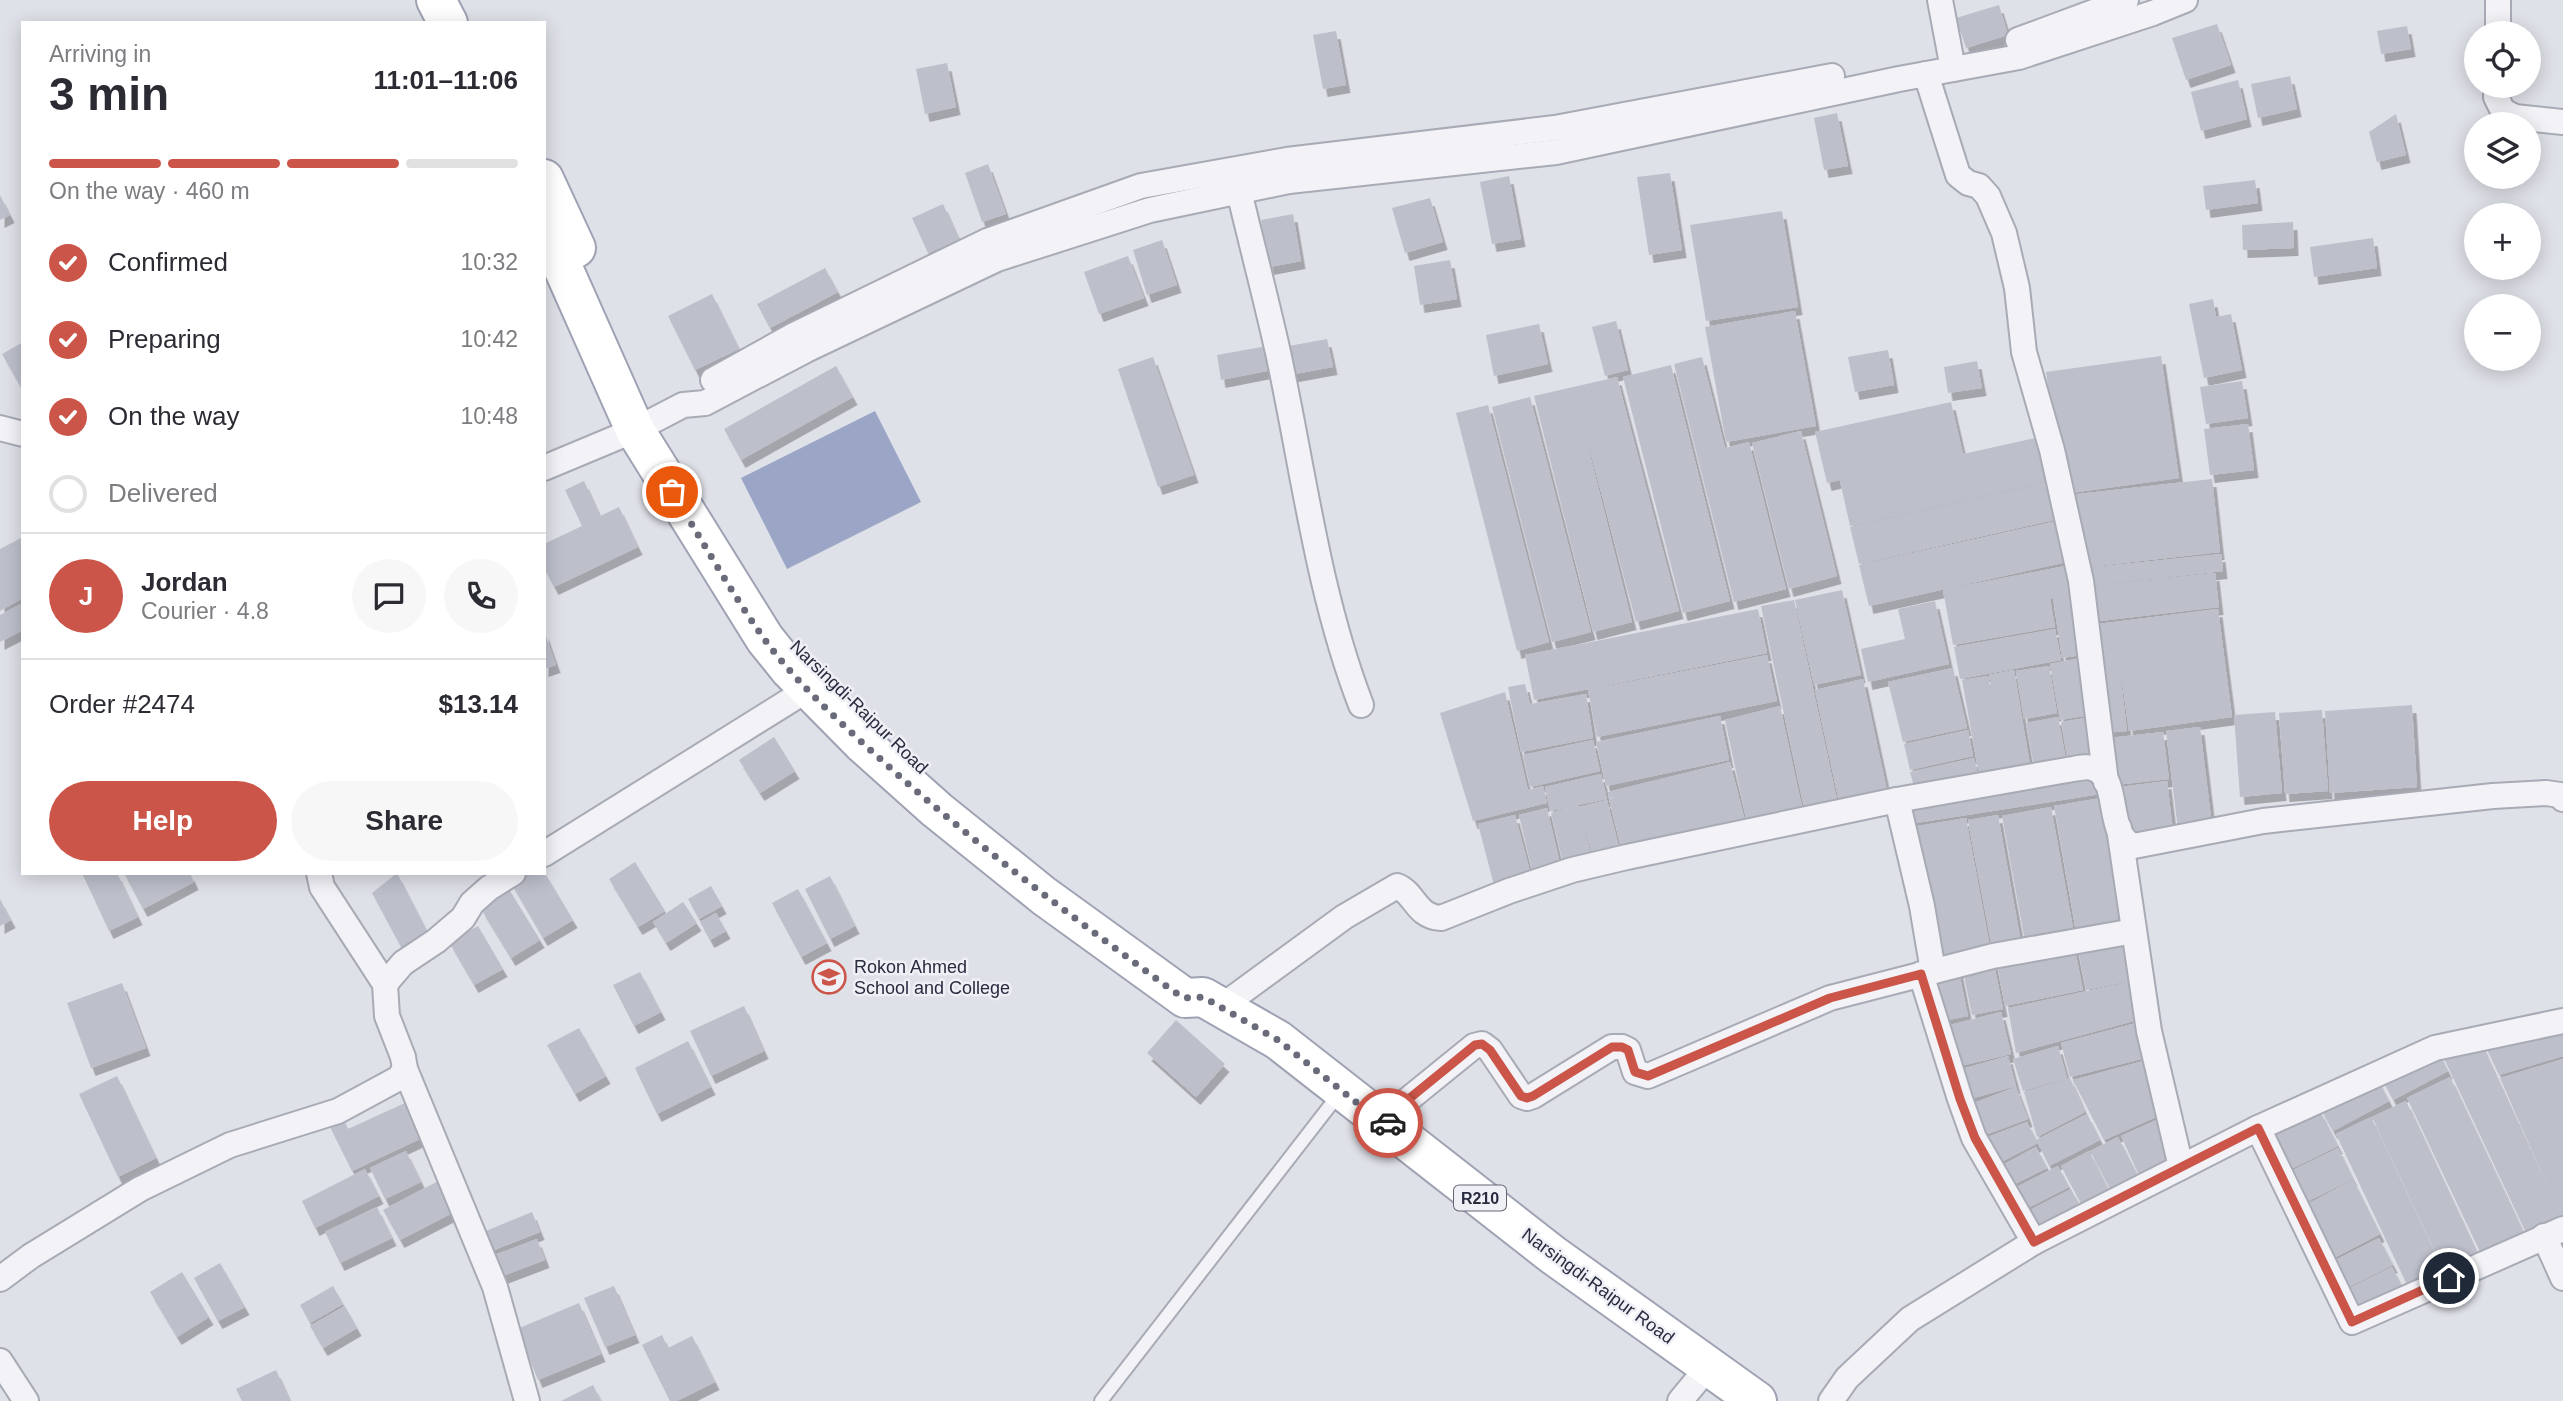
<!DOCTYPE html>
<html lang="en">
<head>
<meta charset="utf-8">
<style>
  body { margin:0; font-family:Helvetica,sans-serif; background:#f7f7f7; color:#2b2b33; height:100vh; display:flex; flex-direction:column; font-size:26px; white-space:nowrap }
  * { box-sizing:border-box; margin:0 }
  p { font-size:23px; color:#7c7c81 }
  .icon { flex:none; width:38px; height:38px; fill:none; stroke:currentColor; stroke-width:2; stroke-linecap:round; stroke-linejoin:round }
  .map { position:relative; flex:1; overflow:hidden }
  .panel { position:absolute; left:21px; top:21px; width:525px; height:854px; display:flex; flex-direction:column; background:#fff; border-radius:0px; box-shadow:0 4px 18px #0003 }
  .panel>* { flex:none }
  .fabs { position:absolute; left:2464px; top:21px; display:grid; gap:14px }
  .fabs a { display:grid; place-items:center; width:77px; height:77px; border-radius:50%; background:#fff; box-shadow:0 4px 18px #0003; font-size:35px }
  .pin { position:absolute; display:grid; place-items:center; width:60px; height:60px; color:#fff; margin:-30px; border:4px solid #fff; border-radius:50%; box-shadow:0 2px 7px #0007 }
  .courier { position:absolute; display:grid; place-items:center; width:70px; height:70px; margin:-35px; border:5px solid #ca5548; border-radius:50%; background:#fff; color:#222; box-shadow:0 2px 9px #0007 }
  .summary em { font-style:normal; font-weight:700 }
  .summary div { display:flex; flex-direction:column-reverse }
  .summary { display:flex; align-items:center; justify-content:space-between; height:119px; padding:0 28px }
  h1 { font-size:46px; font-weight:700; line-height:52px }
  .bar { display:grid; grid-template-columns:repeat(4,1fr); gap:10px 7px; align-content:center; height:84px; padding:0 28px }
  .bar i { height:9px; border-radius:5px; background:#e1e1e2 }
  .bar .current { background:#ca5548 }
  .bar p { grid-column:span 4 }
  .line { display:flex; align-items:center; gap:18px; padding:0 28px; border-top:2px solid #e1e1e2 }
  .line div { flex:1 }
  .round { display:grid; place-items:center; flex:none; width:74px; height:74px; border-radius:37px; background:#f7f7f7 }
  ol { padding:0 28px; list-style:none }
  li { display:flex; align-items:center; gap:21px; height:77px }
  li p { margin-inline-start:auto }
  li .icon { padding:7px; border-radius:50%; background:#ca5548; color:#fff; stroke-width:4 }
  li:last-child { color:#7c7c81 }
  li i { width:38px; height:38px; border:4px solid #e1e1e2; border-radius:50% }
  .primary-button { display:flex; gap:14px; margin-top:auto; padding:14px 28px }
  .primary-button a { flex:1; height:80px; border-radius:42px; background:#ca5548; color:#fff; font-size:28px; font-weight:700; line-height:80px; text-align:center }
  .primary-button a+a { background:#f7f7f7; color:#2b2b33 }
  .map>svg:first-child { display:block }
  .water { fill:#9ba6c7 }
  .building { fill:#bdbfcb; filter:url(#shadow) }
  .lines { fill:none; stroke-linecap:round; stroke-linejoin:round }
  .lane-casing { stroke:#a8aab5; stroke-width:16 }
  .street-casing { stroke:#a8aab5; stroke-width:28 }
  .primary-casing { stroke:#9fa2b3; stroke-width:42 }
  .lane { stroke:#f2f2f7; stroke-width:12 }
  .street { stroke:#f2f2f7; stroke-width:24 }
  .primary { stroke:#fff; stroke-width:38 }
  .done { stroke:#696b7a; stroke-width:7; stroke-dasharray:0 12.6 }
  .route { stroke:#ca5548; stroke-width:9 }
  .labels { text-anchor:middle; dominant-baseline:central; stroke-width:5; stroke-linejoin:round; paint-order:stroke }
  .shield { fill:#eff0f6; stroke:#646676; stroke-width:2 }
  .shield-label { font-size:16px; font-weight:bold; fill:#292b3f }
  .street-label { font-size:18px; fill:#292b3f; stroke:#eff0f6 }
  .poi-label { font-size:18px; fill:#292b3f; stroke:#eff0f6; text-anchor:start }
</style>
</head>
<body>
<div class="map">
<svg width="2563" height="1401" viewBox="0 0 2563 1401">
  <defs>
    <filter id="shadow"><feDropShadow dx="4.5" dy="8" stdDeviation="0" flood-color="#0004"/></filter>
  </defs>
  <rect width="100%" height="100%" fill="#dfe1e8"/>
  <polygon class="water" points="875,411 921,502 787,569 741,478"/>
  <g class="building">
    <polygon points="1999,5 2008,35 1966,48 1956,18"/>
    <polygon points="2217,24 2231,65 2186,80 2172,38"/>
    <polygon points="2407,26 2411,49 2381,54 2377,31"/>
    <polygon points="1336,31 1346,85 1323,89 1313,35"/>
    <polygon points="947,63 956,107 925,114 916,69"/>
    <polygon points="2290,76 2297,109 2258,118 2251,84"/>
    <polygon points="2238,80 2247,119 2201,131 2191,92"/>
    <polygon points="1837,113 1848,166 1824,170 1814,118"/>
    <polygon points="2396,114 2406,155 2377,162 2369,132"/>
    <polygon points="988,164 1006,214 982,222 965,173"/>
    <polygon points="1670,173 1682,250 1649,255 1637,177"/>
    <polygon points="1509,176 1521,239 1492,244 1480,182"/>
    <polygon points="2255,180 2258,203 2206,210 2203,186"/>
    <polygon points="0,195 10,215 0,220"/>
    <polygon points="1430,198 1443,242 1405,253 1392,208"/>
    <polygon points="943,204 959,240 928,253 912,218"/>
    <polygon points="1782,211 1798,307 1706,321 1690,225"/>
    <polygon points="1293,214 1301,261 1269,267 1261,220"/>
    <polygon points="2293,222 2294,248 2243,250 2242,225"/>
    <polygon points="2373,238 2377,268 2314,277 2310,247"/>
    <polygon points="1162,240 1177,285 1147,295 1133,250"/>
    <polygon points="1128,256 1144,298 1099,314 1084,272"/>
    <polygon points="1450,260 1457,299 1420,305 1414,266"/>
    <polygon points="825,268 838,292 770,328 757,304"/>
    <polygon points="712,294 739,349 695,370 668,316"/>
    <polygon points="2213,299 2216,317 2231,314 2242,370 2204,378 2189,304"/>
    <polygon points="1795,311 1816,426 1726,442 1705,327"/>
    <polygon points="1616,321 1628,370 1605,376 1592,327"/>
    <polygon points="1539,324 1548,364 1494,376 1486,335"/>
    <polygon points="1327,339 1333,367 1289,375 1283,347"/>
    <polygon points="23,342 23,391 2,354"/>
    <polygon points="1267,346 1272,370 1221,380 1217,355"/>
    <polygon points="1888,350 1894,385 1855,392 1848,357"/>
    <polygon points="2161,356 2179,478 2063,494 2046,372"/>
    <polygon points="1153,357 1194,475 1158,487 1118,369"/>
    <polygon points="1702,357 1725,448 1749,442 1786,589 1734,602 1674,364"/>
    <polygon points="1977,361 1982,388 1948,393 1944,367"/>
    <polygon points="1671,365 1730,601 1683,613 1623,377"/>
    <polygon points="836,366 853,397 741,460 724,429"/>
    <polygon points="1617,377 1679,611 1636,622 1575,395 1632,622 1593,632 1534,396"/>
    <polygon points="2242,381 2248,418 2206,424 2200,387"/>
    <polygon points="1530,397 1591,632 1552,642 1492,407"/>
    <polygon points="1951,402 1963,454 2044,436 2054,480 1850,526 1840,481 1869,473 1827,483 1815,432"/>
    <polygon points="1488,405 1549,642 1517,651 1456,413"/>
    <polygon points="2248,424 2254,470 2210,475 2204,429"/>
    <polygon points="1801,431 1837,576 1789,589 1752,443"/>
    <polygon points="2212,479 2220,552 2078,568 2069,495"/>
    <polygon points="584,481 600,516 619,507 638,547 554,587 544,568 544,544 582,526 565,490"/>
    <polygon points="2054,481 2063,518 1859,564 1850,527"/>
    <polygon points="2062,520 2071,561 1869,606 1859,565"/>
    <polygon points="23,537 23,598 0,611 0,549"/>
    <polygon points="2221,554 2223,571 2088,586 2086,568"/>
    <polygon points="2075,564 2079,593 2059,597 2079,595 2087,654 2062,658 2053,598 2050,599 2055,627 1953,645 1943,590"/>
    <polygon points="2215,573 2219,607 2091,622 2087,587"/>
    <polygon points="1842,590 1861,675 1814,685 1795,600"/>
    <polygon points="1794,600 1838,805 1805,812 1761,606"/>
    <polygon points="1935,601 1949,664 1868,682 1861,649 1905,639 1898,609"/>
    <polygon points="23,603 23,630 0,642 0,615"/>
    <polygon points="1758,609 1767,653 1534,700 1525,655"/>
    <polygon points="2218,609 2232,717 2129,731 2116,637 2127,731 2103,733 2090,625"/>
    <polygon points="2055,629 2061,660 1960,679 1954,647"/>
    <polygon points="544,631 556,665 544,669"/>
    <polygon points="1767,655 1777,701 1597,737 1588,690"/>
    <polygon points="2086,657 2096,714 2060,720 2050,664"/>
    <polygon points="2049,666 2057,713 2024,719 2016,671"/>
    <polygon points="1953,668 1967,728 1903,742 1888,682"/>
    <polygon points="2014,670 2031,771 1980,780 1962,680 1988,676 2000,740 1989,675"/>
    <polygon points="1863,679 1888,795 1840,806 1815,690"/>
    <polygon points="1525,684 1530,704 1586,694 1593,738 1521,752 1508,687"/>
    <polygon points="1505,692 1528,790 1543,786 1547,803 1473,821 1440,713"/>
    <polygon points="2412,705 2417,787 2330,793 2325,711"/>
    <polygon points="1780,706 1803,812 1747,823 1725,720"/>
    <polygon points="2322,710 2328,791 2285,794 2279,713"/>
    <polygon points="2275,712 2282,793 2240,797 2234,715"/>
    <polygon points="1720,716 1729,760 1606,786 1596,742"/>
    <polygon points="2058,717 2067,766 2035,772 2026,723"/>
    <polygon points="2092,717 2101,762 2069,767 2061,722"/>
    <polygon points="2200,727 2212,826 2178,830 2166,731"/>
    <polygon points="1968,730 1973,756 1910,770 1904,744"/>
    <polygon points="2163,732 2169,779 2115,785 2109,738"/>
    <polygon points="774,737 795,771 760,793 739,760"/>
    <polygon points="1593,740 1600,771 1530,787 1523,755"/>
    <polygon points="1974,758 1979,780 1916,794 1910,772"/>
    <polygon points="1730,762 1745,821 1622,851 1609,799 1614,797 1609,798 1608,792"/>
    <polygon points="2097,772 2100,794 1903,825 1899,804"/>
    <polygon points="1601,774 1607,799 1578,805 1591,856 1563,863 1551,813 1570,807 1550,811 1545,787"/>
    <polygon points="2167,781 2173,831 2125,837 2120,787"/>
    <polygon points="2107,797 2130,928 2077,937 2054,806"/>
    <polygon points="1607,800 1620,851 1593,858 1579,807"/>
    <polygon points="2051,807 2075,939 2026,947 2002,816"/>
    <polygon points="1547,808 1561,868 1533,875 1519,815"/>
    <polygon points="1515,815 1532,879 1495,889 1478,824"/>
    <polygon points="1998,815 2022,948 1993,953 1968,820"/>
    <polygon points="1966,818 1991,953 1936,965 1912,827"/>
    <polygon points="635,862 665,911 638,927 609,879"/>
    <polygon points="82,873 117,873 138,917 109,931"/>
    <polygon points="124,873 190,873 194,882 143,909"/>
    <polygon points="397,873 431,939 406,956 372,893"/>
    <polygon points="522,873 545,873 573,920 543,938 510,881"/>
    <polygon points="830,876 855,926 830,939 805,889"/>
    <polygon points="507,886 540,940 511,958 481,909"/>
    <polygon points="711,886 722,906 699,919 688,899"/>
    <polygon points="798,889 827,943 801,957 772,903"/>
    <polygon points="0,899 11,920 0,926"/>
    <polygon points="683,902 697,923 666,943 653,922"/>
    <polygon points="716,913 726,931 710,940 700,922"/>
    <polygon points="478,926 503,969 474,985 449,942"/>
    <polygon points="2125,935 2134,980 2086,990 2077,944"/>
    <polygon points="2074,945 2083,990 2005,1006 1996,960"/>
    <polygon points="1993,959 2003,1009 1972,1015 1962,966"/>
    <polygon points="1958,967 1968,1016 1938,1022 1928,973"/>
    <polygon points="640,972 661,1012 634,1026 613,985"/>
    <polygon points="2134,981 2141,1019 2016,1053 2008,1008"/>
    <polygon points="122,983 146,1048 91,1068 67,1003"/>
    <polygon points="744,1006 764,1051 711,1076 690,1031"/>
    <polygon points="2001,1012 2011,1054 1952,1068 1942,1027"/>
    <polygon points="1176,1020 1225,1064 1196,1097 1147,1053"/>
    <polygon points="2140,1022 2149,1057 2070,1077 2061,1043"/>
    <polygon points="2563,1026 2563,1056 2499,1075 2483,1041"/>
    <polygon points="579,1028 606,1076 575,1094 547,1045"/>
    <polygon points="688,1041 711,1087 657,1114 635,1068"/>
    <polygon points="2480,1041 2556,1206 2500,1078 2563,1059 2563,1219 2527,1235 2440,1050"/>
    <polygon points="2058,1046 2067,1078 2023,1091 2021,1085 2024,1084 2021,1085 2013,1059"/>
    <polygon points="2436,1048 2448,1071 2393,1100 2381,1077"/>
    <polygon points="2008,1056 2016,1086 1963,1101 1955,1071"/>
    <polygon points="2151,1059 2163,1114 2104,1140 2073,1080"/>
    <polygon points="117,1076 156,1158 118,1177 79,1094"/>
    <polygon points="2450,1077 2525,1236 2482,1256 2407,1098"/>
    <polygon points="2070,1078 2085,1112 2037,1137 2024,1092"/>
    <polygon points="2377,1078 2389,1101 2333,1131 2320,1108"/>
    <polygon points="2016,1087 2028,1119 1977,1138 1966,1106"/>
    <polygon points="2406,1101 2479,1257 2445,1273 2372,1117"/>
    <polygon points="407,1102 424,1137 352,1171 330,1127 344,1120 348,1129"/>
    <polygon points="2320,1111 2338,1146 2285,1172 2267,1138"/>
    <polygon points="2087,1114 2100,1140 2049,1166 2038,1143 1995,1165 1980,1140 2027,1122 2036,1140"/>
    <polygon points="2163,1117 2178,1167 2143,1184 2121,1136"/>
    <polygon points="2371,1117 2444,1273 2409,1289 2336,1134"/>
    <polygon points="2118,1137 2141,1182 2114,1196 2090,1151"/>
    <polygon points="2036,1147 2047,1168 2007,1188 1997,1168"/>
    <polygon points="2338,1148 2353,1179 2300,1205 2285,1174"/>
    <polygon points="406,1151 421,1182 385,1199 370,1168"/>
    <polygon points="2089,1151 2112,1197 2085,1211 2061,1166"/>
    <polygon points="2058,1166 2069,1187 2020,1212 2009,1191"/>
    <polygon points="365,1169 379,1196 315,1228 302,1201"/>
    <polygon points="442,1179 458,1210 400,1240 383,1210"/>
    <polygon points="2353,1180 2380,1234 2326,1262 2300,1208"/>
    <polygon points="2071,1189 2083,1212 2034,1237 2022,1214"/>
    <polygon points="377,1207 392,1238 340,1263 325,1232"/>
    <polygon points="532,1212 540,1232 489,1252 481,1233"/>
    <polygon points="2379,1238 2393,1265 2339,1292 2326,1265"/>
    <polygon points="537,1239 545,1260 497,1278 489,1257"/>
    <polygon points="220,1263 245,1307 218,1321 194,1278"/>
    <polygon points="2392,1267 2405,1293 2353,1319 2340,1293"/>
    <polygon points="182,1272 209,1317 177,1337 150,1292"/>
    <polygon points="333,1286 343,1304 310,1323 300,1305"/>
    <polygon points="614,1286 635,1335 605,1347 584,1298"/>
    <polygon points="579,1303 601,1354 538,1380 517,1329"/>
    <polygon points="345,1306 357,1328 323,1348 310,1326"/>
    <polygon points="662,1335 668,1348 692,1336 715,1382 677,1401 670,1401 642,1345"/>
    <polygon points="276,1370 290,1401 242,1401 236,1389"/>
    <polygon points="593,1385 601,1401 561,1401"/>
  </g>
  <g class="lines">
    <defs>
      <polyline id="lane" points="1101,1401 1339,1094"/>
      <g id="street">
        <polyline points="1940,0 1953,69"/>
        <polyline points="2498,33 2498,0"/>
        <polyline points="2018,40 2126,0"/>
        <polyline points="1926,74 1958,175 1968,183 1979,186 1988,196 2004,233 2017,288 2024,352 2052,450 2081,581 2106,782"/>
        <polyline points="2496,86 2496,97 2503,111 2515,117 2563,122"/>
        <path d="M1239,191C1252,246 1267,302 1279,357C1304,474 1318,593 1361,705"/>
        <polyline points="713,380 794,335 987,241 1141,186 1287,160 1555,128 1832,76"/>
        <polyline points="0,428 23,434"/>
        <polyline points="544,468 635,430 683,405 705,403 806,350 997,259 1150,210 1289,181 1556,152 1899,79 2019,57 2153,13 2185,0"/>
        <polyline points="1897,800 1922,906 1933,971"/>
        <polyline points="2119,828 2149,1031 2181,1167"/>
        <polyline points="544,854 818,683"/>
        <polyline points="319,873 322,887 385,984 387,1016 403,1057 405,1069 495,1287 527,1401"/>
        <polyline points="1921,974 1960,1099 1974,1138 2034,1242"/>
        <polyline points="385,984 403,963 436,941 463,918 472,903 489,888 513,873"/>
        <path d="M1221,1007L1344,917L1397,886C1415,893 1416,917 1441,918L1509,891L1572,870L1627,857L1897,800L2067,770C2075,769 2088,765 2095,769C2121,780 2105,835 2134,846L2263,821L2493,796L2546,793L2560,795L2563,799"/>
        <polyline points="1386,1126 1405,1102 1474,1046 1482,1044 1490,1050 1521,1096 1527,1098 1533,1096 1612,1047 1622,1047 1628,1050 1635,1072 1648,1076 1830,998 1993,956 2134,931"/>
        <polyline points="2258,1128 2435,1048 2563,1021"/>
        <polyline points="2544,1236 2563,1278"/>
        <polyline points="0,1279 31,1256 140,1189 230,1145 338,1111 399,1078 405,1069"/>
        <polyline points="0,1361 26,1401"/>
        <polyline points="1680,1401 1709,1366"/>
        <polyline points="1831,1401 1847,1378 1910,1319 2034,1242 2258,1128 2352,1322 2563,1229"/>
      </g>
      <g id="primary">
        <polyline points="436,0 448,23"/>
        <polyline points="544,179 576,248"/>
        <polyline points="544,225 635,430 765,639 790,670 862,743 937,810 1044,896 1185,998 1203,997 1278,1040 1553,1255 1757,1401"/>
      </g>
    </defs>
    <use href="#lane" class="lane-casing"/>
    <use href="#street" class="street-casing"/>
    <use href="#primary" class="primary-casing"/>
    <use href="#lane" class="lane"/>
    <use href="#street" class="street"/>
    <use href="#primary" class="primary"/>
  </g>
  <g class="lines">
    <path class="done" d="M672,492C702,540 732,594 765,640C799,686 844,726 887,765C977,846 1075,919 1173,991L1185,998L1203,997L1278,1040L1386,1126L1388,1123"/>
    <polyline class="route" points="1388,1123 1405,1102 1475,1045 1482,1044 1490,1050 1521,1096 1527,1098 1533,1096 1612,1047 1622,1047 1628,1050 1635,1072 1648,1076 1830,998 1921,974 1960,1099 1975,1138 2034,1242 2258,1128 2352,1322 2449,1278"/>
  </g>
  <defs>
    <symbol id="school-ring" viewBox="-11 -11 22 22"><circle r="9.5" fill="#eff0f6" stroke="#ca5548" stroke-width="1.5"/><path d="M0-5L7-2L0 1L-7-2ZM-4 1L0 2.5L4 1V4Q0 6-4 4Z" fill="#ca5548"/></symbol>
  </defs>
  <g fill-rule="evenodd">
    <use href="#school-ring" x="810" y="958" width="38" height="38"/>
  </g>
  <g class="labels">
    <rect class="shield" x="1454" y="1185.5" width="52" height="25" rx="5"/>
    <g class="shield-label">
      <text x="1480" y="1198">R210</text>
    </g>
    <g class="street-label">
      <text transform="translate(859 707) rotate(44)">Narsingdi-Raipur Road</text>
      <text transform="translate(1598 1286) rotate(36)">Narsingdi-Raipur Road</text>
    </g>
    <g class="poi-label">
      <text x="854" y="967">Rokon Ahmed<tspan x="854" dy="21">School and College</tspan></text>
    </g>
  </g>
</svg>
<div class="fabs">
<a><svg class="icon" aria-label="locate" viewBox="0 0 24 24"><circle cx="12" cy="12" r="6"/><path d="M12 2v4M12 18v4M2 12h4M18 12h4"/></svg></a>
<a><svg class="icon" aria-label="layers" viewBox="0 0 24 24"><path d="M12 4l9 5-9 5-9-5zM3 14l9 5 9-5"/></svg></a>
<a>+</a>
<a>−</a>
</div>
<div class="pin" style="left:672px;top:492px;background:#ea580c"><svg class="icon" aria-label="bag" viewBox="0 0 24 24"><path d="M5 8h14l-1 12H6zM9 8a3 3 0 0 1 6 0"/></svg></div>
<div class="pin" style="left:2449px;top:1278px;background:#1f2937"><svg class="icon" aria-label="home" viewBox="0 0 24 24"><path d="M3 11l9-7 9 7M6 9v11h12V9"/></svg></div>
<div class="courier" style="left:1388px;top:1123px"><svg class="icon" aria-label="car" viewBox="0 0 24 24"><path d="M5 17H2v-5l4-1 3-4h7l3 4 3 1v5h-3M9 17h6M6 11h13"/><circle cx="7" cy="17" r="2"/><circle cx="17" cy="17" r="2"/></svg></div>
<section class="panel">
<div class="summary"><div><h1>3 min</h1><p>Arriving in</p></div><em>11:01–11:06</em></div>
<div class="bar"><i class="current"></i><i class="current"></i><i class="current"></i><i></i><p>On the way · 460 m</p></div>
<ol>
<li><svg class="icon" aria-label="check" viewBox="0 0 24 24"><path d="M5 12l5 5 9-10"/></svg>Confirmed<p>10:32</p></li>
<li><svg class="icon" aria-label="check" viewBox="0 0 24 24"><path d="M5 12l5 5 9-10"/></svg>Preparing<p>10:42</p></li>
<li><svg class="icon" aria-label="check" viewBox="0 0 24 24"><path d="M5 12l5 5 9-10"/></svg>On the way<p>10:48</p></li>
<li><i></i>Delivered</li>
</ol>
<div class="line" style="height:126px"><b class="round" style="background:#ca5548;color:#fff">J</b><div><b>Jordan</b><p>Courier · 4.8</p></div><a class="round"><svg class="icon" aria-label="chat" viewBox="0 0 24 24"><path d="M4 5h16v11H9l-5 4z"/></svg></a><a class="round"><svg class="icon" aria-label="phone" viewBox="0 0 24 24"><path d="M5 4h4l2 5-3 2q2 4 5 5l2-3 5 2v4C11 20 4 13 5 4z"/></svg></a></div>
<div class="line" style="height:91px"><div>Order #2474</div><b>$13.14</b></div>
<div class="primary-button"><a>Help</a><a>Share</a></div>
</section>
</div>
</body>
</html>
